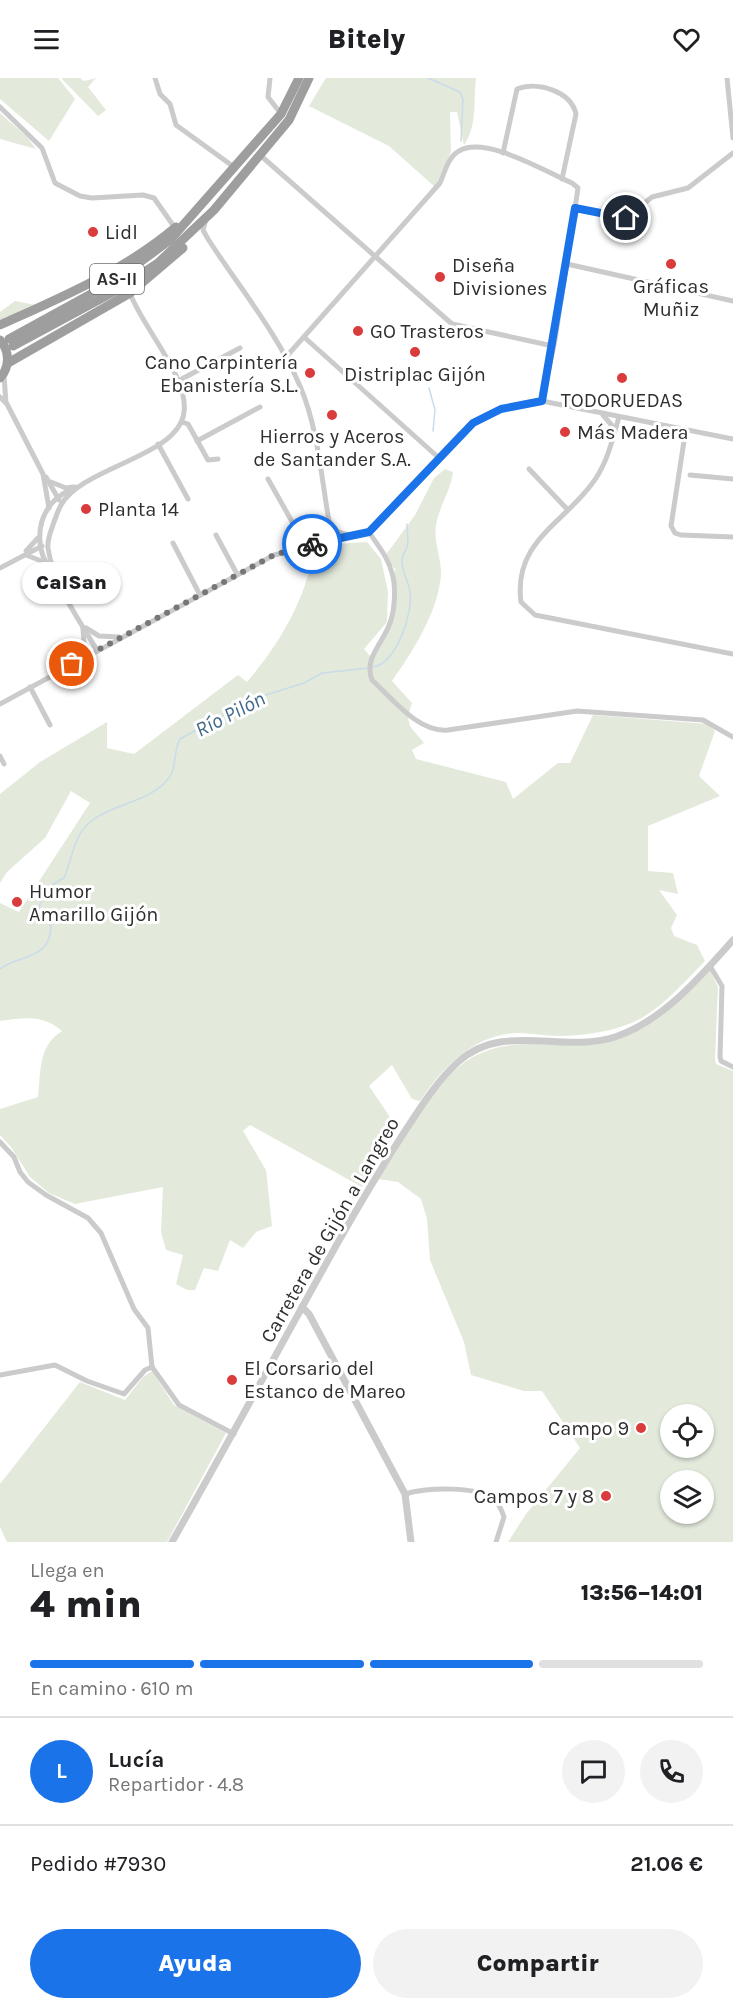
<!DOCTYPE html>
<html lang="es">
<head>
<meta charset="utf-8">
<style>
  body { margin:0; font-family:Karla,sans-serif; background:#f2f2f2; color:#202124; height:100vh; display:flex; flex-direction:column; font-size:22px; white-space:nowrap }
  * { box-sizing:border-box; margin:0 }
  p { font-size:20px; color:#757577 }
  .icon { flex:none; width:33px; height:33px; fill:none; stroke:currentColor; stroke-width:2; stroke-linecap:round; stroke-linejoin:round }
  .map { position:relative; height:1464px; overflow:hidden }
  .details { display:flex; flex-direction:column; background:#fff; flex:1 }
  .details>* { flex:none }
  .fabs { position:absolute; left:660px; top:1326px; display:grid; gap:12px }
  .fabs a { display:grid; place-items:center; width:54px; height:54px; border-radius:50%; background:#fff; box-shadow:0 2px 4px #0004; font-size:30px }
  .pin { position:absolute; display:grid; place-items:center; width:51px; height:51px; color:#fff; margin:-26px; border:3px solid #fff; border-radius:50%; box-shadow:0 2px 6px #0007 }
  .courier { position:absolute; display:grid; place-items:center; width:60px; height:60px; margin:-30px; border:4px solid #1a73e8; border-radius:50%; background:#fff; color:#222; box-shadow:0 2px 8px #0007 }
  .bubble { position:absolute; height:42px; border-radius:21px; background:#fff; box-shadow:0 2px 4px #0004; font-size:20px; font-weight:800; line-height:42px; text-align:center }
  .summary em { font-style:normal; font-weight:800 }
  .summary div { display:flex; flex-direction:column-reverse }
  .summary { display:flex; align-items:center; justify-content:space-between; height:102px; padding:0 30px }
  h1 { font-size:39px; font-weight:800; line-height:45px }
  .bar { display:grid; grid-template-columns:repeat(4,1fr); gap:9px 6px; align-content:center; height:72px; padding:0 30px }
  .bar i { height:8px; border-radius:4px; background:#e0e0e0 }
  .bar .selected { background:#1a73e8 }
  .bar p { grid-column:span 4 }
  .line { display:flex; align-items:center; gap:15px; padding:0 30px; border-top:2px solid #e0e0e0 }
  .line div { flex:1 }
  .round { display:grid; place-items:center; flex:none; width:63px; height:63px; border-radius:32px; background:#f2f2f2 }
  .action { display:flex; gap:12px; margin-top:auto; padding:12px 30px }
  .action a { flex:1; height:69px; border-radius:36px; background:#1a73e8; color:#fff; font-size:24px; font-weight:800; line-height:69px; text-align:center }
  .action a+a { background:#f2f2f2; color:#202124 }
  header { display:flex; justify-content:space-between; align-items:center; height:78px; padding:0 30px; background:#fff; font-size:27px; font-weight:800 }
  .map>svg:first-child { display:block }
  .green { fill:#e3eadc; fill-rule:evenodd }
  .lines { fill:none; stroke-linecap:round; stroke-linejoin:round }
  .stream { stroke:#cadbe9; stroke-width:1.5 }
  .minor { stroke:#cbcbcb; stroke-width:5 }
  .tertiary { stroke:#cbcbcb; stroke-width:7 }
  .trunk { stroke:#9e9e9e; stroke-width:9 }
  .done { stroke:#777; stroke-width:6; stroke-dasharray:0 10.8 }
  .route { stroke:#1a73e8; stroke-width:8 }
  .poi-dot { fill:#da3b3b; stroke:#fff; stroke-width:2 }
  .labels { text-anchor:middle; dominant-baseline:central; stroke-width:6; stroke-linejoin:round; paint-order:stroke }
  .shield { fill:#fff; stroke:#6d6d6d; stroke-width:1.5 }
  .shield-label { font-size:18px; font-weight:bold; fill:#2e2e2e }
  .poi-label { font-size:20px; fill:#2e2e2e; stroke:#fff; text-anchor:start }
  .street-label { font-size:20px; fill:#2e2e2e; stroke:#fff }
  .water-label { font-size:21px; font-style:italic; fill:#41698b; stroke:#fff }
</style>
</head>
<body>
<header><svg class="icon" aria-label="menu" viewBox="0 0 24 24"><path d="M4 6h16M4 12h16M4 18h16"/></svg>Bitely<svg class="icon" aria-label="heart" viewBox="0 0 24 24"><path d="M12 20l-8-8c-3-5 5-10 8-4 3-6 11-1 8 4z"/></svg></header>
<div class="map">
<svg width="733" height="1464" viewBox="0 0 733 1464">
  <rect width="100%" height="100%" fill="#fff"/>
  <g class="green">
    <polygon points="0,0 58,0 75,21 49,63 0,21"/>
    <polygon points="61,0 80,0 84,3 96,0 88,9 106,32 98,38"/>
    <path d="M326,0H476C473,24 478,46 464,67L457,34H450L451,74L435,109L389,68L309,28Z"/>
    <polygon points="0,35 27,59 36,71 0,61"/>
    <polygon points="15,223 36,227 0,244 0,234"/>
    <path d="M445,391L453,394C451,412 439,429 436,447C433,463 442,481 441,498C437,536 413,573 392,603L412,625C404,647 410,648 424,665L412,672L416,681L506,704L513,721L558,685H570L593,637L708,646L715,653L699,698L720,718L648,748V793L673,795L678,816L659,812L677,837L671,850L674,858L697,867L705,883C685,903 665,927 640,941C617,953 584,958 559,958C545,958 531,955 518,955C474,956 443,989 420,1023L412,1021L392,987L369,1008L398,1051L362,1109L250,1047L243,1053L266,1092L272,1148L256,1154L243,1170L230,1162L218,1193L204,1190L195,1212H187L176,1206L183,1177L166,1172L161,1154L163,1109L75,1126L49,1115L30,1099L11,1069L0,1057V1031L38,1019C41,993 38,968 62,953C42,936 25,940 0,943V825L19,834L90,725L71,713L45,760L7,794L0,805V716L40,684L107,644V670L134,676L238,597L247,604C280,565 305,523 314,472L335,466L367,464L381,481L388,514L387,544L364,571L371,579L390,546L395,491L385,478L415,437L434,400Z"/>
    <path d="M710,892L718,909L715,981L716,986L733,993V1464H508L526,1436L580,1370L542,1313H524L471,1297L464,1264L430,1182L427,1141L421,1121L398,1104L378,1101C402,1068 429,1011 461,987C513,947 573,981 632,955C650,947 692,907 710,892ZM670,1336H704V1370H670ZM670,1402H704V1436H670Z"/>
    <polygon points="152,1293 174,1327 226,1355 167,1464 7,1464 0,1449 0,1406 80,1304 125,1322 143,1299"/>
  </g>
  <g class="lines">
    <g class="stream">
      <polyline points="428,0 460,14 463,21 461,63"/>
      <polyline points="429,310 435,332 433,353"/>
      <path d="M373,589C397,585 413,535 410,514C409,504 401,493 402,482C402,478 405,474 407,469C409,462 407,453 407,446"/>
      <path d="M0,891C19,876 50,883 51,848L39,830C44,813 48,808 64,800C72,782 73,760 88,746C111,725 149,725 168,701C177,691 173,673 180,661L253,621L304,605L322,595L369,590"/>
    </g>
    <g class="minor">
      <polyline points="155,0 160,16 170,26 176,47 234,89"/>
      <polyline points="270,0 268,19 281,36"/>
      <polyline points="727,0 733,60"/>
      <polyline points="0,29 42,70 55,105 80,118 92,120 143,117 154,120 175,150"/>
      <path d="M503,75L517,11C537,3 571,13 576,36L562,101"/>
      <polyline points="260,77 452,246 553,268"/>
      <polyline points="575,130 626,140 652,119 688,110 733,75"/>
      <path d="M205,145L203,152L208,161C239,209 278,256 300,308C318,350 321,398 329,443L338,454L352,458"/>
      <polyline points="567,186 733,223"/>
      <polyline points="304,259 439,380"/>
      <path d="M286,279L440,105C445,94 448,79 459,73C485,57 546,94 572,105L578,110L555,262L542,323"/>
      <polyline points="4,298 6,325"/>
      <polyline points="178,303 240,270"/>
      <polyline points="0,319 7,326 43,396 49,430"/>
      <polyline points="603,337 615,351"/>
      <path d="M619,339C612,363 607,387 591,407C562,446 513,465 521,524L535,537L733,576"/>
      <polyline points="182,344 188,346 208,382 218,381"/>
      <polyline points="679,351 684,363 671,448 675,455 681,457 733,459"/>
      <polyline points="197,363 260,329"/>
      <polyline points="158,366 188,421"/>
      <polyline points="529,391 567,431"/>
      <polyline points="690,397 733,401"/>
      <polyline points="46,399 59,422"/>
      <polyline points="268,401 299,456 292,462 292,472"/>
      <polyline points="51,404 66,410 73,409"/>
      <path d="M369,454C378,468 388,479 392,495C396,508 395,529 391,542C385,564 363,579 372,602C392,620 418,655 448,652L577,633L703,642L733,659"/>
      <polyline points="216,457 237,496"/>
      <polyline points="318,464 329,443"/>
      <polyline points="173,465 200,517"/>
      <polyline points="26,473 38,460"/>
      <polyline points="26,477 44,484"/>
      <polyline points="0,490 42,468"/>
      <path d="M53,494C36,476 35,445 52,425C58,418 67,413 75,409"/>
      <polyline points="86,550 99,558 119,559"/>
      <path d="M97,572C79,542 53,506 48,470C47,461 51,453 54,444C56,439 58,432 61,427C83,388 179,379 184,334C189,299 142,249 130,215"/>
      <polyline points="74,584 84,565 83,551"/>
      <polyline points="30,609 50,647"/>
      <polyline points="0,626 274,477 369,454 460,356 486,337 501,331 542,323 733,361"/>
      <polyline points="0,678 4,686"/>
      <polyline points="710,888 722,908 720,979 721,983 733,989"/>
      <polyline points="0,1064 14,1079 20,1094 28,1104 46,1117 88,1140 101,1155 134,1231 148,1250 152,1289"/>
      <polyline points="152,1289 179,1327 234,1356"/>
      <polyline points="0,1297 55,1287 87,1303 124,1316 145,1292 152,1289"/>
      <path d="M405,1416C425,1410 478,1407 495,1422C499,1426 502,1433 504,1439L496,1464"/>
    </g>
    <g class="tertiary">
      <polyline points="302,1229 309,1236 405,1416 411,1464"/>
      <path d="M172,1464C228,1365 282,1265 337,1166C359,1127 381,1090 405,1053C421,1029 436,1004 458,984C504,943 561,976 615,959C663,943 701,898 733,862"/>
    </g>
    <g class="trunk">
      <path d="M0,247C62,219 124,193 176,149"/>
      <polyline points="9,261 113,204 170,162 281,36 299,0"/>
      <path d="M0,262C10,273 10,289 0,300"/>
      <polyline points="13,268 117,212 158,185 214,132 289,42 309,0"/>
      <polyline points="8,285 130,215 183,170"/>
    </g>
  </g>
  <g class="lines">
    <polyline class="done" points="72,586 274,477 312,466"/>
    <polyline class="route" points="312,466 369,454 473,345 501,331 542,323 575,130 626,140"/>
  </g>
  <g class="poi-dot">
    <circle cx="93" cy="154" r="6"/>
    <circle cx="671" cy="186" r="6"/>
    <circle cx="440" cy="199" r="6"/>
    <circle cx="358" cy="253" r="6"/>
    <circle cx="415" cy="274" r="6"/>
    <circle cx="310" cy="295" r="6"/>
    <circle cx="622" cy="300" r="6"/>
    <circle cx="332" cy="337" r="6"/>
    <circle cx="565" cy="354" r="6"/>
    <circle cx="86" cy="431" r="6"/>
    <circle cx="17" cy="824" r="6"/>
    <circle cx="232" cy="1302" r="6"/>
    <circle cx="641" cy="1350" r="6"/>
    <circle cx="606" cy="1418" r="6"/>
  </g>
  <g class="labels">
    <rect class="shield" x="90" y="186" width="54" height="30" rx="4.5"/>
    <g class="shield-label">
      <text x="117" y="201">AS-II</text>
    </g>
    <g class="poi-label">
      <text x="105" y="154">Lidl</text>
      <text x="452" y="187">Diseña<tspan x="452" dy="23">Divisiones</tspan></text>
      <text x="671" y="208" text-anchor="middle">Gráficas<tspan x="671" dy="23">Muñiz</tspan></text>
      <text x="370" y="253">GO Trasteros</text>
      <text x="298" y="284" text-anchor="end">Cano Carpintería<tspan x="298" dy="23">Ebanistería S.L.</tspan></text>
      <text x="415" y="296" text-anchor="middle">Distriplac Gijón</text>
      <text x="622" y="322" text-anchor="middle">TODORUEDAS</text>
      <text x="577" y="354">Más Madera</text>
      <text x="332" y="358" text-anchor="middle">Hierros y Aceros<tspan x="332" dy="23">de Santander S.A.</tspan></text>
      <text x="98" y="431">Planta 14</text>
      <text x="29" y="813">Humor<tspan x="29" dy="23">Amarillo Gijón</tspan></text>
      <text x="244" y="1290">El Corsario del<tspan x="244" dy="23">Estanco de Mareo</tspan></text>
      <text x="629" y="1350" text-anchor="end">Campo 9</text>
      <text x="594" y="1418" text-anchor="end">Campos 7 y 8</text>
    </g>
    <g class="street-label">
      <text transform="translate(330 1152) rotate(-60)">Carretera de Gijón a Langreo</text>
    </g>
    <g class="water-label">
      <text transform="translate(230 636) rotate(-27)">Río Pilón</text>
    </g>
  </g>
</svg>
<div class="fabs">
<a><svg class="icon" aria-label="locate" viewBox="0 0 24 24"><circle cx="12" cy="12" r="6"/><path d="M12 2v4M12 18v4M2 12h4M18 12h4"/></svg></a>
<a><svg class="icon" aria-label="layers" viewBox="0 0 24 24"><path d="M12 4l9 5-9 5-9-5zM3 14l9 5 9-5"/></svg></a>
</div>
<div class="pin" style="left:72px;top:586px;background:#ea580c"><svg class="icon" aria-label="bag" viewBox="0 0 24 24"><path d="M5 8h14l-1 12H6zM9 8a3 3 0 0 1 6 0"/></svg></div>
<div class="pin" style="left:626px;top:140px;background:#1f2937"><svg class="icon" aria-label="home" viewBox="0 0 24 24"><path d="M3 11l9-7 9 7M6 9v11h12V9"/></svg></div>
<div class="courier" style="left:312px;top:466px"><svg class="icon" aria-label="bike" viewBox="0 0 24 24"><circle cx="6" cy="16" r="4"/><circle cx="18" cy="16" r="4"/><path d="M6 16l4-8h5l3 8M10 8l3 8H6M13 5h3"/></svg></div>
<div class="bubble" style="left:22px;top:484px;width:99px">CalSan</div>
</div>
<section class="details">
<div class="summary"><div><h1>4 min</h1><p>Llega en</p></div><em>13:56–14:01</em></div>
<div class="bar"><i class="selected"></i><i class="selected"></i><i class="selected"></i><i></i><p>En camino · 610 m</p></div>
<div class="line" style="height:108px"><b class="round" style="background:#1a73e8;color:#fff">L</b><div><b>Lucía</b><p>Repartidor · 4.8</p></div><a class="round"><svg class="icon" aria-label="chat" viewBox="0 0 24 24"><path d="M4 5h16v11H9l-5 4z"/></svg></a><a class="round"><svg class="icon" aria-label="phone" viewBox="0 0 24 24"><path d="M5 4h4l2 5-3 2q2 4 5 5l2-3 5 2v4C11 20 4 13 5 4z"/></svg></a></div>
<div class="line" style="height:78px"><div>Pedido #7930</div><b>21.06 €</b></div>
<div class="action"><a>Ayuda</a><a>Compartir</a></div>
</section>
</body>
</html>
